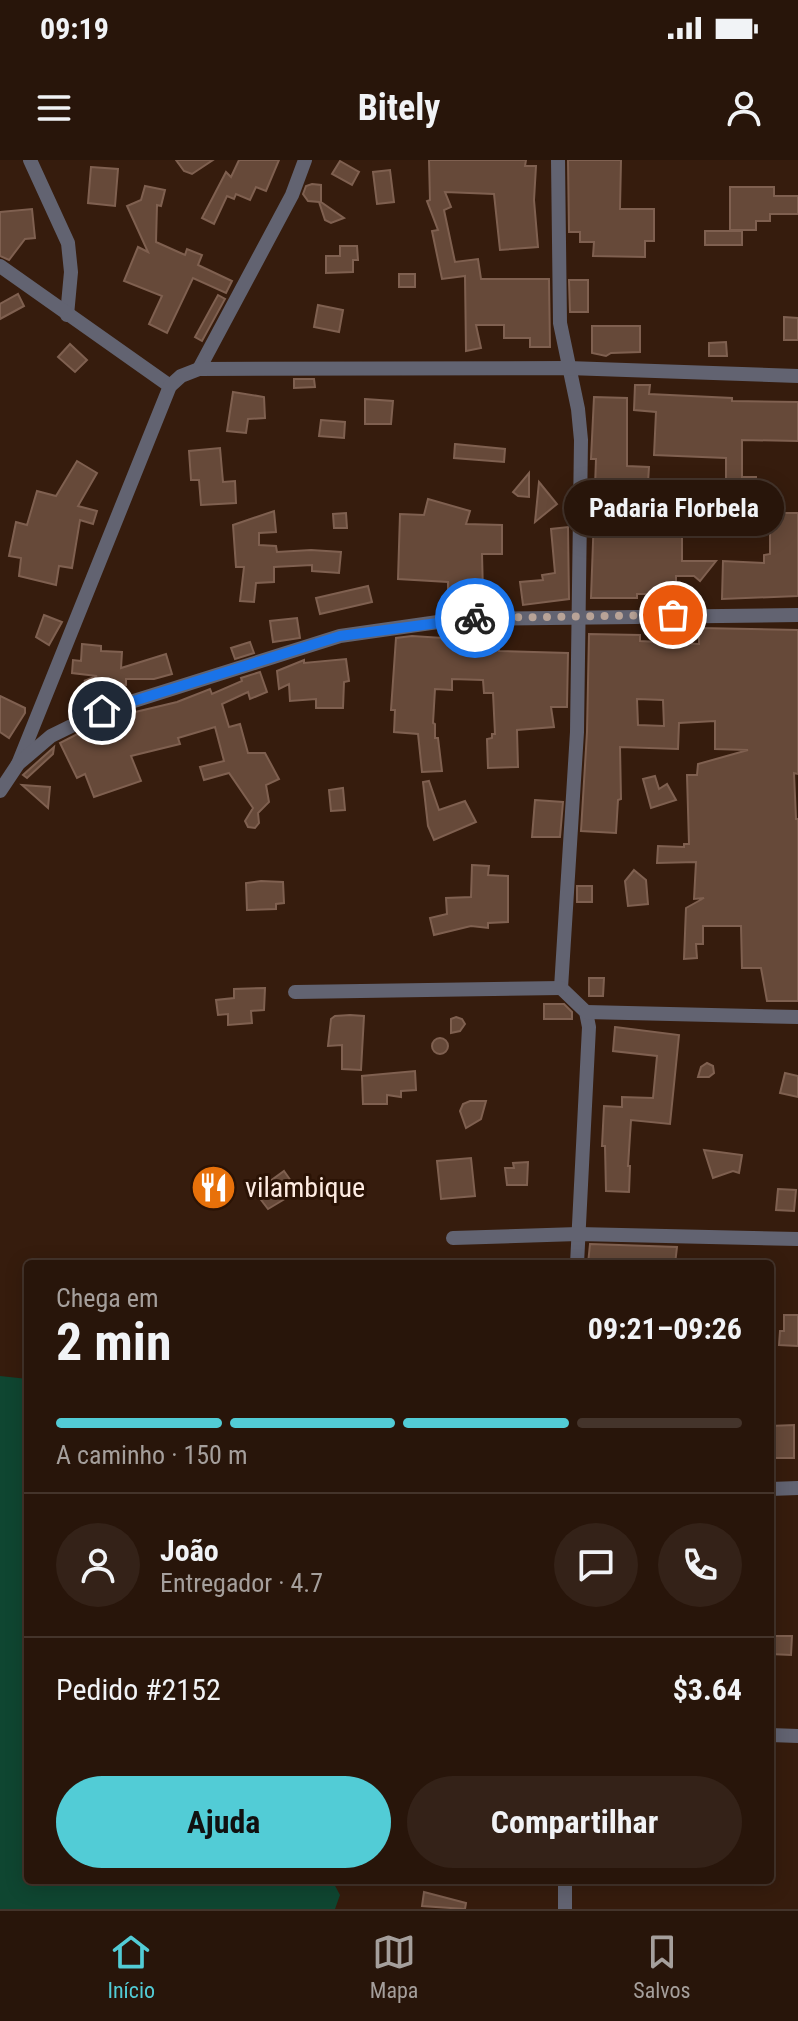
<!DOCTYPE html>
<html lang="pt">
<head>
<meta charset="utf-8">
<style>
  body { margin:0; font-family:"Roboto Condensed",sans-serif; background:#342218; color:#f1f3f6; height:100vh; display:flex; flex-direction:column; font-size:30px; white-space:nowrap }
  * { box-sizing:border-box; margin:0 }
  p { font-size:26px; color:#a59f9c }
  .icon { flex:none; width:44px; height:44px; fill:none; stroke:currentColor; stroke-width:2; stroke-linecap:round; stroke-linejoin:round }
  .map { position:relative; flex:1; overflow:hidden }
  .drawer { position:absolute; left:24px; top:1100px; width:750px; height:624px; display:flex; flex-direction:column; background:#28150a; border-radius:8px; box-shadow:0 4px 20px #0003,0 0 0 2px #44342b }
  .drawer>* { flex:none }
  .pin { position:absolute; display:grid; place-items:center; width:68px; height:68px; color:#fff; margin:-34px; border:4px solid #fff; border-radius:50%; box-shadow:0 2px 8px #0007 }
  .courier { position:absolute; display:grid; place-items:center; width:80px; height:80px; margin:-40px; border:6px solid #1a73e8; border-radius:50%; background:#fff; color:#222; box-shadow:0 2px 10px #0007 }
  .bubble { position:absolute; height:56px; border-radius:28px; background:#28150a; box-shadow:0 4px 20px #0003,0 0 0 2px #44342b; font-size:26px; font-weight:700; line-height:56px; text-align:center }
  .summary em { font-style:normal; font-weight:700 }
  .summary div { display:flex; flex-direction:column-reverse }
  .summary { display:flex; align-items:center; justify-content:space-between; height:136px; padding:0 32px }
  h1 { font-size:52px; font-weight:700; line-height:60px }
  .bar { display:grid; grid-template-columns:repeat(4,1fr); gap:12px 8px; align-content:center; height:96px; padding:0 32px }
  .bar i { height:10px; border-radius:6px; background:#44342b }
  .bar .active { background:#52ccd6 }
  .bar p { grid-column:span 4 }
  .line { display:flex; align-items:center; gap:20px; padding:0 32px; border-top:2px solid #44342b }
  .line div { flex:1 }
  .round { display:grid; place-items:center; flex:none; width:84px; height:84px; border-radius:42px; background:#342218 }
  .cta { display:flex; gap:16px; margin-top:auto; padding:16px 32px }
  .cta a { flex:1; height:92px; border-radius:48px; background:#52ccd6; color:#111; font-size:32px; font-weight:700; line-height:92px; text-align:center }
  .cta a+a { background:#342218; color:#f1f3f6 }
  .status { display:flex; justify-content:space-between; align-items:center; height:56px; padding:0 40px; background:#28150a; direction:ltr }
  .status svg { height:22px; fill:currentColor }
  header { display:flex; justify-content:space-between; align-items:center; height:104px; padding:0 32px; background:#28150a; font-size:36px; font-weight:700 }
  .tabs { display:flex; justify-content:space-around; align-items:center; height:112px; border-top:2px solid #44342b; background:#28150a; font-size:22px; color:#a59f9c }
  .tabs a { display:grid; justify-items:center; gap:4px }
  .tabs .active { color:#52ccd6 }
  .map>svg:first-child { display:block }
  .green { fill:#0f4631 }
  .building { fill:#664939; stroke:#7f6050; stroke-width:2; fill-rule:evenodd }
  .lines { fill:none; stroke-linecap:round; stroke-linejoin:round }
  .street { stroke:#626371; stroke-width:14 }
  .done { stroke:#b8a397; stroke-width:8; stroke-dasharray:0 14.4 }
  .route { stroke:#1a73e8; stroke-width:10 }
  .labels { text-anchor:middle; dominant-baseline:central; stroke-width:6; stroke-linejoin:round; paint-order:stroke }
  .poi-label { font-size:28px; fill:#feece2; stroke:#2b1305; text-anchor:start }
</style>
</head>
<body>
<div class="status"><b>09:19</b><svg viewBox="0 0 49 12"><path d="M0 12V9h3v3zM5 12V6h3v6zM10 12V3h3v9zM15 12V0h3v12zM26 1h20v11H26zM47 4h2v5h-2z"/></svg></div>
<header><svg class="icon" aria-label="menu" viewBox="0 0 24 24"><path d="M4 6h16M4 12h16M4 18h16"/></svg>Bitely<svg class="icon" aria-label="person" viewBox="0 0 24 24"><circle cx="12" cy="8" r="4"/><path d="M4 21q1-7 8-7t8 7"/></svg></header>
<div class="map">
<svg width="798" height="1749" viewBox="0 0 798 1749">
  <rect width="100%" height="100%" fill="#361c0d"/>
  <polygon class="green" points="0,1216 28,1219 28,1720 332,1720 340,1735 335,1749 0,1749"/>
  <g class="building">
    <polygon points="176,0 213,0 192,14 184,11"/>
    <polygon points="239,0 279,0 266,31 256,27 250,40 236,34 234,39 227,36 214,64 202,58 226,12 231,17"/>
    <polygon points="429,0 526,0 525,6 536,6 534,40 538,87 500,90 494,34 445,32 451,47 444,50 455,102 478,99 481,119 549,119 550,187 530,187 530,178 504,178 504,165 476,165 481,188 466,191 465,116 442,119 432,71 438,70 427,41 430,40"/>
    <polygon points="568,0 621,0 620,49 654,49 654,81 645,81 645,97 593,96 594,82 580,82 580,72 569,72"/>
    <polygon points="340,1 359,12 352,25 332,14"/>
    <polygon points="91,7 118,9 115,46 88,43"/>
    <polygon points="390,10 394,42 377,44 373,12"/>
    <polygon points="312,24 321,25 321,42 344,58 331,63 325,60 319,42 308,41 303,34 306,26"/>
    <polygon points="145,26 165,30 161,46 157,45 156,82 185,95 187,89 202,95 198,105 232,121 226,133 193,118 167,173 149,164 162,136 124,121 138,87 148,92 127,46 141,40"/>
    <polygon points="730,27 774,27 774,36 798,36 798,54 770,54 770,61 756,61 756,70 730,70"/>
    <polygon points="32,49 35,78 25,79 9,100 0,96 0,52"/>
    <rect x="705" y="71" width="37" height="14"/>
    <polygon points="340,86 357,86 358,100 353,100 353,112 326,113 326,96 340,96"/>
    <rect x="399" y="114" width="16" height="13"/>
    <polygon points="569,120 588,120 588,152 570,152"/>
    <polygon points="18,134 24,146 0,159 0,144"/>
    <polygon points="218,135 225,139 202,181 195,177"/>
    <polygon points="318,145 343,150 339,172 314,167"/>
    <polygon points="784,157 798,158 798,180 784,180"/>
    <polygon points="592,166 640,166 640,192 611,193 606,196 592,193"/>
    <polygon points="726,182 727,196 709,196 709,183"/>
    <polygon points="70,184 87,200 75,212 58,197"/>
    <polygon points="294,219 314,219 315,227 294,228"/>
    <polygon points="635,225 650,225 649,234 732,238 732,241 798,242 798,281 742,280 742,317 756,317 756,338 726,338 726,298 654,295 656,252 634,250"/>
    <polygon points="233,232 264,237 265,258 248,259 246,273 227,271"/>
    <polygon points="594,237 627,238 627,306 649,307 647,338 721,340 721,372 682,372 682,401 716,401 700,421 694,416 676,416 676,434 637,434 637,438 591,438 596,299 591,299"/>
    <polygon points="365,239 393,241 391,264 365,264"/>
    <polygon points="321,260 345,262 344,278 319,276"/>
    <polygon points="455,284 505,289 504,302 454,298"/>
    <polygon points="220,288 223,322 235,321 236,343 201,345 199,320 191,320 189,291"/>
    <polygon points="77,301 97,313 78,346 97,351 93,364 80,360 72,408 59,406 56,425 19,416 21,398 9,396 16,362 27,365 37,331 56,336"/>
    <polygon points="529,313 529,337 518,336 513,332"/>
    <polygon points="539,322 557,344 535,362"/>
    <polygon points="428,339 470,351 466,364 502,365 502,394 482,394 483,433 448,433 448,422 398,419 400,354 424,355"/>
    <polygon points="274,351 276,372 259,373 259,385 276,386 277,392 311,390 341,392 339,413 312,411 312,405 274,407 274,422 256,423 254,442 240,441 244,407 236,407 233,365"/>
    <polygon points="346,353 347,368 334,368 333,354"/>
    <polygon points="770,353 798,353 798,436 722,439 723,401 764,403 764,395 770,394"/>
    <polygon points="568,367 569,439 523,445 520,422 543,420 542,415 555,413 551,369"/>
    <polygon points="368,426 372,442 320,454 316,438"/>
    <polygon points="44,455 62,462 49,485 36,477"/>
    <polygon points="297,458 300,478 273,482 270,461"/>
    <path d="M699,468L798,470V614L794,613L796,659H798V841H767L761,808H742L741,766H703V784H696L697,798L684,799L686,748L704,738L694,739L696,702L657,703L658,686L684,687V684H689L687,615H697L698,604L748,590L715,589V561L679,563L678,589L620,587L621,639L618,640L616,673L581,671L587,572L589,474L640,475V481L699,484ZM637,539L663,540L664,566L638,565Z"/>
    <polygon points="443,473 499,478 499,491 568,493 567,547 551,547 554,567 517,570 518,607 488,608 487,579 492,578 492,574 495,574 493,533 484,533 483,520 452,519 452,530 435,529 433,563 435,564 435,578 438,578 442,611 422,612 418,574 394,572 395,550 391,550 396,478 412,476 443,478"/>
    <polygon points="250,482 254,493 235,499 231,488"/>
    <polygon points="82,484 101,486 101,491 122,492 121,508 166,494 172,514 154,519 126,519 126,525 84,521 97,516 72,513 73,500 81,501"/>
    <polygon points="346,499 349,521 344,522 343,548 316,548 316,539 290,541 289,524 279,529 277,511 304,500 304,503"/>
    <polygon points="260,512 267,532 250,539 248,532 222,544 229,567 240,564 248,593 265,593 279,619 266,625 269,642 258,653 259,663 255,668 248,667 245,661 253,648 229,613 204,620 200,607 224,601 215,567 178,578 180,584 131,596 141,621 94,637 85,614 77,618 60,583 91,567 131,553 177,542 210,529 212,534 242,521 241,518"/>
    <polygon points="0,536 25,548 25,553 9,578 0,572"/>
    <polygon points="54,587 53,594 27,618 23,615"/>
    <polygon points="655,616 659,629 667,624 676,640 651,648 643,619"/>
    <polygon points="429,621 439,650 465,641 476,662 434,680 428,666 423,622"/>
    <polygon points="22,625 50,627 48,648"/>
    <polygon points="343,628 345,650 331,651 329,630"/>
    <polygon points="535,640 563,642 560,677 532,677"/>
    <polygon points="472,705 489,706 488,715 508,716 508,762 488,763 488,768 471,766 434,775 430,758 447,754 446,738 471,737"/>
    <polygon points="634,710 646,720 648,744 628,746 625,721"/>
    <polygon points="261,721 283,722 284,743 276,744 276,749 247,750 246,723"/>
    <rect x="577" y="726" width="15" height="16"/>
    <polygon points="589,818 604,818 603,836 589,836"/>
    <polygon points="265,828 264,850 251,851 252,863 228,865 228,854 218,855 216,840 234,838 234,829"/>
    <polygon points="544,844 564,844 572,852 572,859 544,859"/>
    <polygon points="350,855 364,856 361,910 342,909 342,885 328,886 331,859 335,856"/>
    <polygon points="456,857 462,859 465,864 460,871 451,873 451,859"/>
    <polygon points="615,867 679,875 670,964 631,960 628,1006 630,1006 629,1032 606,1031 605,986 602,986 604,946 622,947 622,937 653,938 657,896 613,891"/>
    <circle cx="440" cy="886" r="8"/>
    <polygon points="707,903 713,906 714,913 709,917 698,917 701,907"/>
    <polygon points="415,911 416,930 401,931 401,937 387,935 387,944 363,944 362,916"/>
    <polygon points="785,913 798,916 798,937 780,933"/>
    <polygon points="470,941 486,941 481,959 466,968 460,951 463,944"/>
    <polygon points="704,990 742,995 739,1013 733,1011 713,1018"/>
    <polygon points="471,998 475,1036 441,1039 437,1001"/>
    <polygon points="528,1002 527,1025 507,1025 505,1008 514,1008 513,1003"/>
    <polygon points="284,1011 298,1031 268,1049 255,1032"/>
    <polygon points="778,1029 796,1030 794,1051 776,1050"/>
    <polygon points="590,1084 677,1087 675,1104 588,1104"/>
    <polygon points="784,1155 798,1155 798,1186 779,1185 780,1171 784,1171"/>
    <polygon points="794,1265 794,1298 770,1298 770,1266"/>
    <polygon points="770,1476 792,1476 791,1495 770,1494"/>
    <polygon points="424,1732 466,1743 465,1749 422,1746"/>
  </g>
  <g class="lines">
    <g class="street">
      <polyline points="30,0 68,83 71,112 67,155"/>
      <polyline points="558,0 560,163 578,249 581,280 577,572 561,828 586,852 589,867 577,1104"/>
      <polyline points="0,106 170,226"/>
      <polyline points="199,209 292,35 305,0"/>
      <polyline points="18,604 170,226 181,216 199,209 568,208 798,216"/>
      <polyline points="0,631 18,604 51,576 102,551 340,476 459,459 798,455"/>
      <polyline points="295,832 561,828"/>
      <polyline points="586,852 798,857"/>
      <polyline points="453,1078 578,1074 798,1079"/>
      <polyline points="770,1329 798,1328"/>
      <polyline points="770,1575 798,1576"/>
      <polyline points="565,1720 565,1749"/>
    </g>
  </g>
  <g class="lines">
    <polyline class="done" points="475,458 673,455"/>
    <polyline class="route" points="102,551 340,476 475,458"/>
  </g>
  <defs>
    <symbol id="restaurant-disc" viewBox="-11 -11 22 22"><circle r="9.5" fill="#e8710a" stroke="#2b1305"/><path d="M-5-6h1v4h1v-4h1v4h1v-4h1v5L-1.5 .5V6h-2V.5L-5-1ZM5-6V6H3V1.5H1.5Q1.5-4 5-6Z" fill="#fff"/></symbol>
  </defs>
  <g fill-rule="evenodd">
    <use href="#restaurant-disc" x="188" y="1002" width="51" height="51"/>
  </g>
  <g class="labels">
    <g class="poi-label">
      <text x="245" y="1027">vilambique</text>
    </g>
  </g>
</svg>
<div class="pin" style="left:673px;top:455px;background:#ea580c"><svg class="icon" aria-label="bag" viewBox="0 0 24 24"><path d="M5 8h14l-1 12H6zM9 8a3 3 0 0 1 6 0"/></svg></div>
<div class="pin" style="left:102px;top:551px;background:#1f2937"><svg class="icon" aria-label="home" viewBox="0 0 24 24"><path d="M3 11l9-7 9 7M6 9v11h12V9"/></svg></div>
<div class="courier" style="left:475px;top:458px"><svg class="icon" aria-label="bike" viewBox="0 0 24 24"><circle cx="6" cy="16" r="4"/><circle cx="18" cy="16" r="4"/><path d="M6 16l4-8h5l3 8M10 8l3 8H6M13 5h3"/></svg></div>
<div class="bubble" style="left:564px;top:320px;width:220px">Padaria Florbela</div>
<section class="drawer">
<div class="summary"><div><h1>2 min</h1><p>Chega em</p></div><em>09:21–09:26</em></div>
<div class="bar"><i class="active"></i><i class="active"></i><i class="active"></i><i></i><p>A caminho · 150 m</p></div>
<div class="line" style="height:144px"><a class="round"><svg class="icon" aria-label="person" viewBox="0 0 24 24"><circle cx="12" cy="8" r="4"/><path d="M4 21q1-7 8-7t8 7"/></svg></a><div><b>João</b><p>Entregador · 4.7</p></div><a class="round"><svg class="icon" aria-label="chat" viewBox="0 0 24 24"><path d="M4 5h16v11H9l-5 4z"/></svg></a><a class="round"><svg class="icon" aria-label="phone" viewBox="0 0 24 24"><path d="M5 4h4l2 5-3 2q2 4 5 5l2-3 5 2v4C11 20 4 13 5 4z"/></svg></a></div>
<div class="line" style="height:104px"><div>Pedido #2152</div><b>$3.64</b></div>
<div class="cta"><a>Ajuda</a><a>Compartilhar</a></div>
</section>
</div>
<nav class="tabs">
<a class="active"><svg class="icon" aria-label="home" viewBox="0 0 24 24"><path d="M3 11l9-7 9 7M6 9v11h12V9"/></svg>Início</a>
<a><svg class="icon" aria-label="map" viewBox="0 0 24 24"><path d="M3 6l6-2 6 2 6-2v14l-6 2-6-2-6 2zM9 4v14M15 6v14"/></svg>Mapa</a>
<a><svg class="icon" aria-label="saved" viewBox="0 0 24 24"><path d="M7 4h10v16l-5-4-5 4z"/></svg>Salvos</a>
</nav>
</body>
</html>
